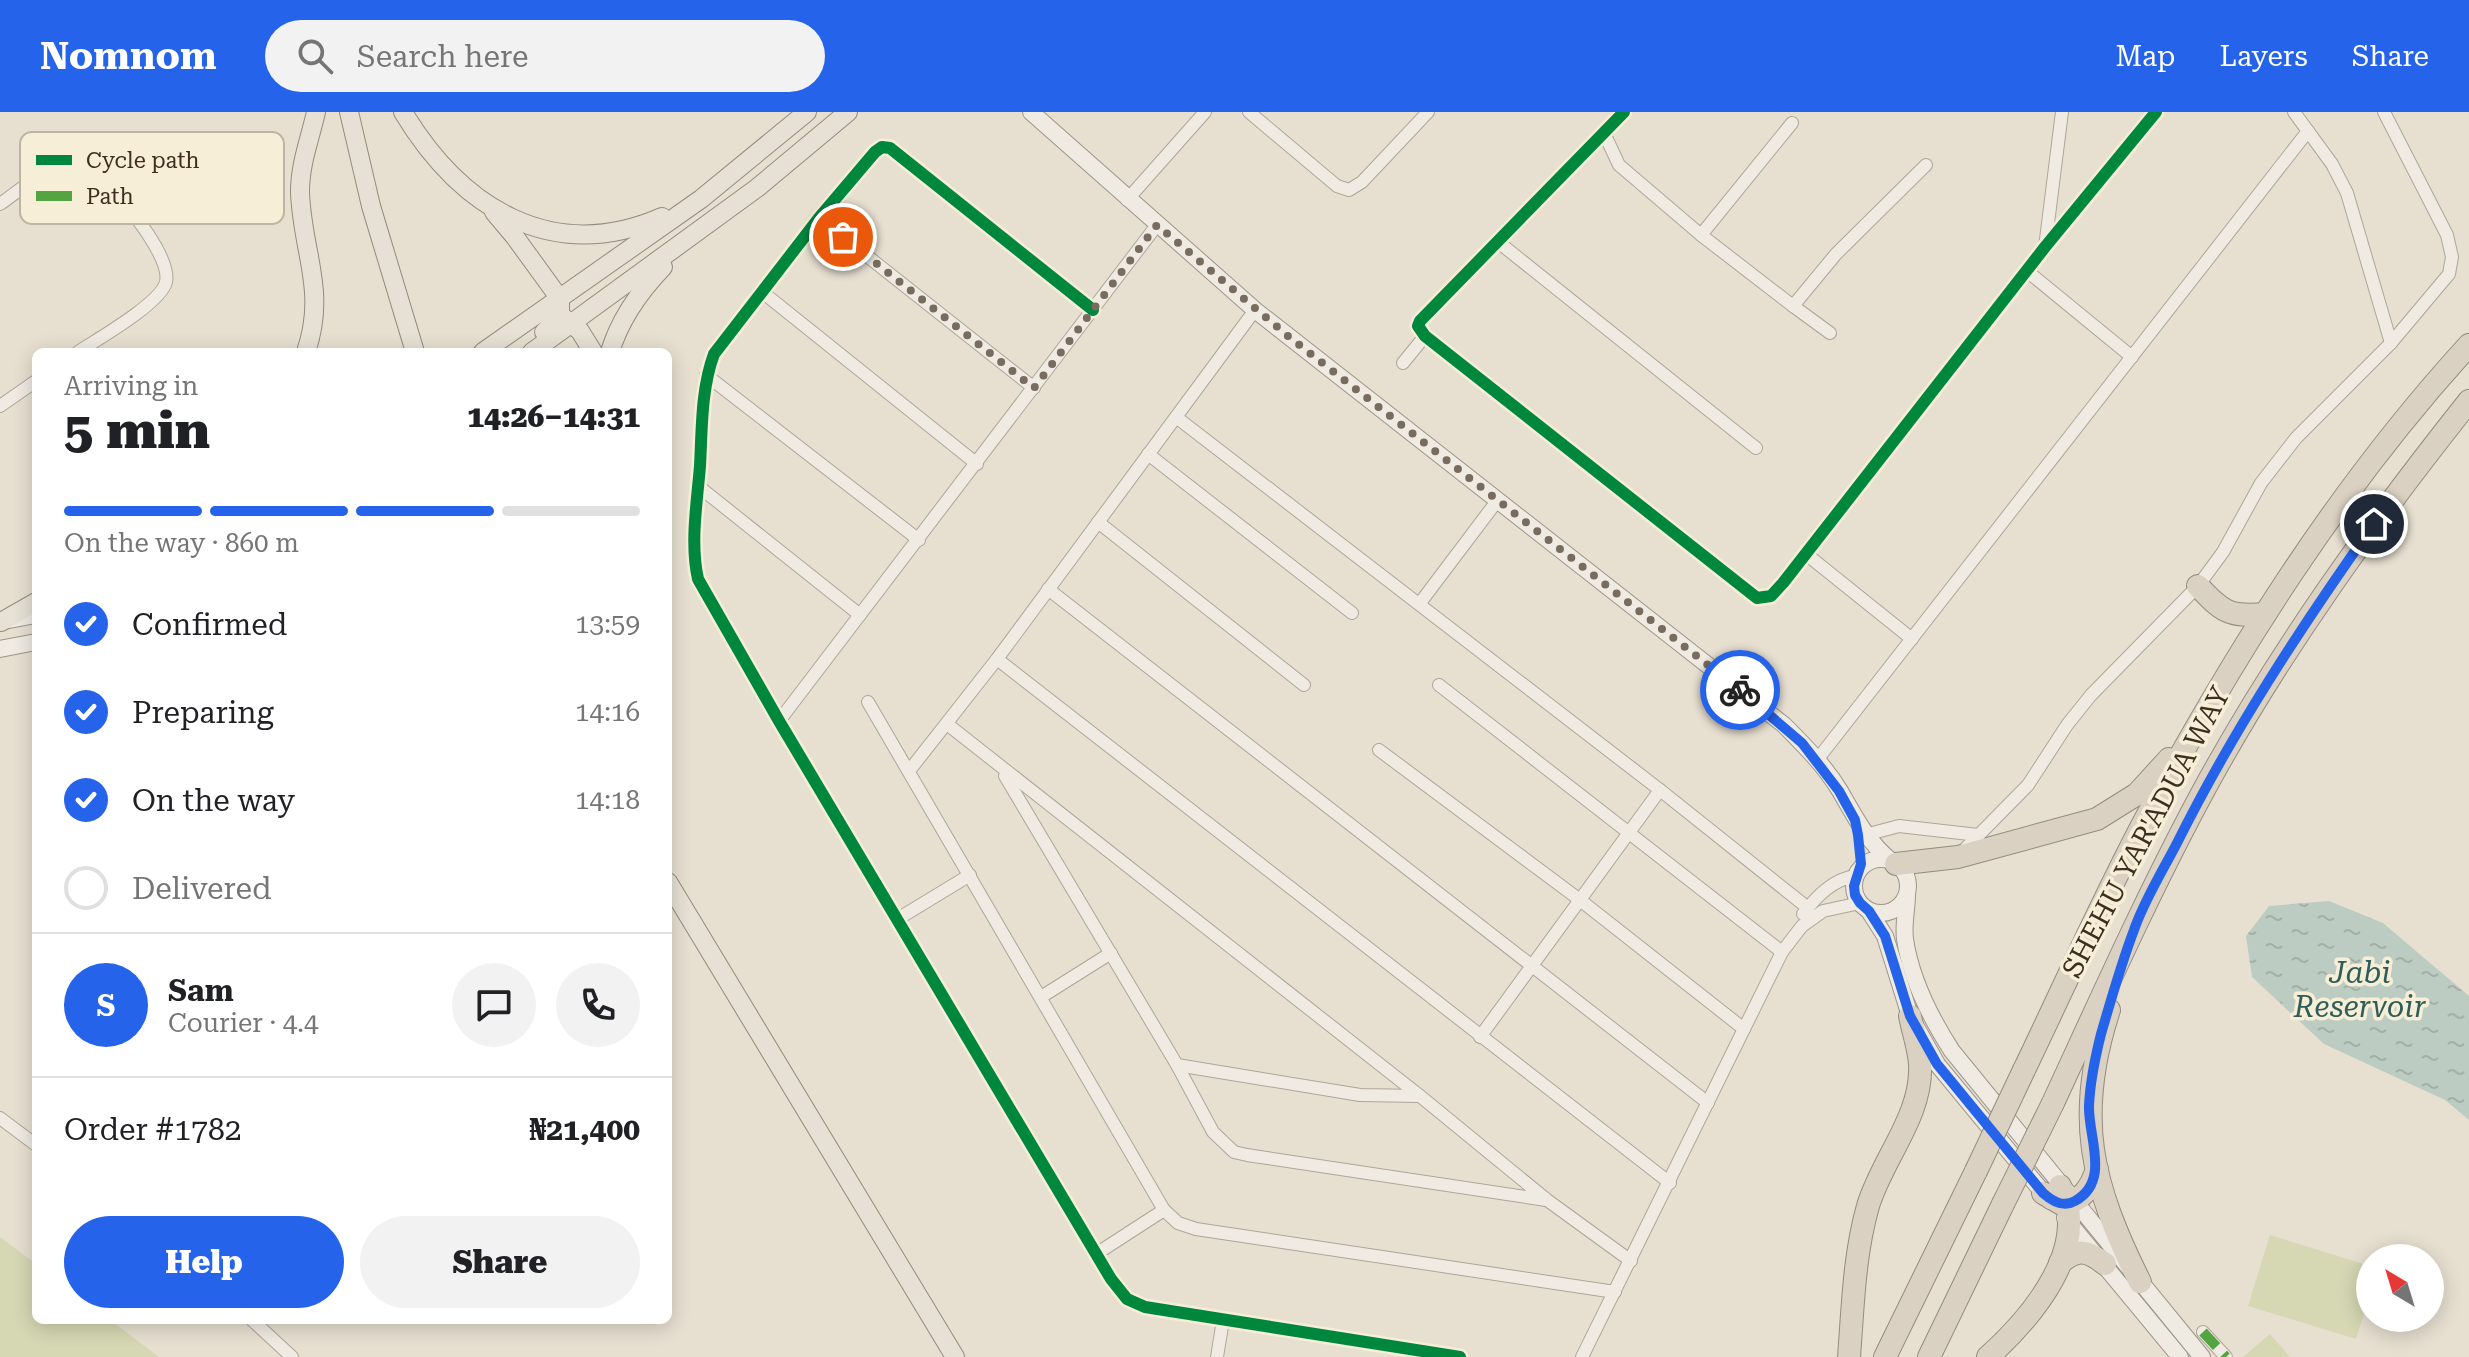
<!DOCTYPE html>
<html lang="en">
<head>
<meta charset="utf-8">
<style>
  body { margin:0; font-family:"Roboto Serif",serif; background:#f2f2f2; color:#202124; height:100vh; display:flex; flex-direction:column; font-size:30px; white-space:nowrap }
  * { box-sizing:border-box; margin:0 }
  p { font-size:26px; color:#757577 }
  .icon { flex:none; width:44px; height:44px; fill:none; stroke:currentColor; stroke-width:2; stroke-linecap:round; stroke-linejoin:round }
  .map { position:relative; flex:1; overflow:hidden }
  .details { position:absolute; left:32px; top:236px; width:640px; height:976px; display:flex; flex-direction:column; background:#fff; border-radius:12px; box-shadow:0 4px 20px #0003 }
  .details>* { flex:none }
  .needle { width:52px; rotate:322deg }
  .controls { position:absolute; left:2356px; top:1132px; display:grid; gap:16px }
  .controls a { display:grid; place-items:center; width:88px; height:88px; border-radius:50%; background:#fff; box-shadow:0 4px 20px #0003; font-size:40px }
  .pin { position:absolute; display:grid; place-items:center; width:68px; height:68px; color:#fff; margin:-34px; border:4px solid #fff; border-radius:50%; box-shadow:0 2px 8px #0007 }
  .courier { position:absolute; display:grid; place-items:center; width:80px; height:80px; margin:-40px; border:6px solid #2563eb; border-radius:50%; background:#fff; color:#222; box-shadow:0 2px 10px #0007 }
  .headline em { font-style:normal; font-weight:800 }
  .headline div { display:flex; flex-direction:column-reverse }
  .headline { display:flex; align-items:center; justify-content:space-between; height:136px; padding:0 32px }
  h1 { font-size:52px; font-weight:800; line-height:60px }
  .bar { display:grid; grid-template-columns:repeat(4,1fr); gap:12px 8px; align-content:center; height:96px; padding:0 32px }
  .bar i { height:10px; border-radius:6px; background:#e0e0e0 }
  .bar .active { background:#2563eb }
  .bar p { grid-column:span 4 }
  .line { display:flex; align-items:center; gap:20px; padding:0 32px; border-top:2px solid #e0e0e0 }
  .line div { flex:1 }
  .round { display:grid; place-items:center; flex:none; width:84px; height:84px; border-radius:42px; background:#f2f2f2 }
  ol { padding:0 32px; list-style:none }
  li { display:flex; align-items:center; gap:24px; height:88px }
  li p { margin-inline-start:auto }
  li .icon { padding:8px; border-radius:50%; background:#2563eb; color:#fff; stroke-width:4 }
  li:last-child { color:#757577 }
  li i { width:44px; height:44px; border:4px solid #e0e0e0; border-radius:50% }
  .action { display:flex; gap:16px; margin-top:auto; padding:16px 32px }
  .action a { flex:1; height:92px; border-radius:48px; background:#2563eb; color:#fff; font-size:32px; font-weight:800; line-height:92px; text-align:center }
  .action a+a { background:#f2f2f2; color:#202124 }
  header { display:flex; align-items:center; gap:48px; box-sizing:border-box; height:112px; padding:0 40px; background:#2563eb; color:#fff }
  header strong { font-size:38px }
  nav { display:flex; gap:44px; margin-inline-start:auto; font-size:28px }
  .search { width:560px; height:72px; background:#f2f2f2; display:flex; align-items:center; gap:20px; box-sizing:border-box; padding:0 28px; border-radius:44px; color:#757577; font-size:30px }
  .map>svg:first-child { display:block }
  .grass { fill:#d6d7b3 }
  .water { fill:url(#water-ripples) }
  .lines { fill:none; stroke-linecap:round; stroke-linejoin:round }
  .street-casing { stroke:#ada599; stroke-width:14 }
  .secondary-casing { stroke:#9c958a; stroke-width:18 }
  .primary-casing { stroke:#928b80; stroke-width:20 }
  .highway-casing { stroke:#928b80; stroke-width:24 }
  .street { stroke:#efebe3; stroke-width:12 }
  .secondary { stroke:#efebe3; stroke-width:16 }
  .primary { stroke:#e6e1d4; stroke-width:18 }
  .highway { stroke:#dad1c2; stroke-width:22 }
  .highway-bridge-casing { stroke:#928b80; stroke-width:24; stroke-linecap:butt }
  .highway-bridge { stroke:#dad1c2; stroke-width:22 }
  .quiet { stroke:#54a441; stroke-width:10; stroke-dasharray:20 10; stroke-linecap:butt }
  .cycleway-casing { stroke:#f7eed8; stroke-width:17 }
  .cycleway { stroke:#00873e; stroke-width:12 }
  .done { stroke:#786c5e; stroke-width:8; stroke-dasharray:0 14.4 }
  .route { stroke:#2563eb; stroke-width:10 }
  .labels { text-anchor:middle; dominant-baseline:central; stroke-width:7; stroke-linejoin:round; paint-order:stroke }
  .street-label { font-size:28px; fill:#3d2e20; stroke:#f7eed8 }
  .water-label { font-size:30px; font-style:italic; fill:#2f5d5a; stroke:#f7eed8 }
  .key { fill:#f7eed8; stroke:#bfb4a1; stroke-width:2 }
  .key-label { font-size:22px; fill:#3d2e20 }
</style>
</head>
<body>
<header>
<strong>Nomnom</strong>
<div class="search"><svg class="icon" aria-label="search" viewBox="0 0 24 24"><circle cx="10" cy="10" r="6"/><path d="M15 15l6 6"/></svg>Search here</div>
<nav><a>Map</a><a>Layers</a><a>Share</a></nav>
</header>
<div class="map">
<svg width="2469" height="1245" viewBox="0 0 2469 1245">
  <defs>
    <pattern id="water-ripples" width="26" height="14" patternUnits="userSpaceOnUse" patternTransform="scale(2)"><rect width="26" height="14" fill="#bcccc2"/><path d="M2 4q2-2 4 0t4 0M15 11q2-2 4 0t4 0" fill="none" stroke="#a2b0a6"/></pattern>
  </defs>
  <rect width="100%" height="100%" fill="#e7e0d1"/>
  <g class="grass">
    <polygon points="2270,1123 2370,1154 2370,1182 2356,1227 2248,1194"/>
    <polygon points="0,1125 36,1152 36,1208 110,1208 159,1245 0,1245"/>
    <polygon points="2270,1222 2290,1245 2243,1245"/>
  </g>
  <polygon class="water" points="2329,789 2383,811 2469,884 2469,1008 2445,988 2324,932 2252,865 2246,824 2269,794"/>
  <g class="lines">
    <defs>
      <g id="street">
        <polyline points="1249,0 1337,74 1349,78 1362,70 1428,0"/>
        <polyline points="1624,0 1420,209 1418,214 1425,224 1757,486 1771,484 1783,471 2045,135 2156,0"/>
        <polyline points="2294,0 2332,52 2347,81 2391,231"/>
        <polyline points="1604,21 1619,53 1701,123 1793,194 1836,142 1926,53"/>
        <polyline points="1127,88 1205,0"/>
        <path d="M0,92C15,82 60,44 77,46C86,47 93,53 99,59C116,81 172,142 166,170C161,191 98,227 78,240"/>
        <polyline points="819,106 1034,276"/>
        <polyline points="1701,123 1792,11"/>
        <polyline points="1497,129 1756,336"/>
        <polyline points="2045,135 2062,0"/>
        <polyline points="2027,159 2132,245"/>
        <polyline points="761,179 977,352"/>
        <polyline points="1793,194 1830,221"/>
        <path d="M1093,198L890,36L882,35L875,40L819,106L714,242C701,277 702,317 700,354C697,391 690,431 698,467L779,609L1111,1167L1127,1187L1145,1195L1460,1245"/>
        <polyline points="1403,251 1425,224"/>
        <polyline points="706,263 919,428"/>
        <polyline points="0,294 36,269"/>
        <polyline points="1176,305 1660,678 1808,796"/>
        <polyline points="1148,342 1352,501"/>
        <polyline points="698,374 860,503"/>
        <polyline points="1098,410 1304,573"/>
        <polyline points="1806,442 1912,527"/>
        <polyline points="1048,477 1708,991"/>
        <polyline points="1420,491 1497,389"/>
        <polyline points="997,547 1670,1071"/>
        <polyline points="1439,573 1782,840"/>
        <polyline points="868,590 1164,1098"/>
        <polyline points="779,609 1157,113"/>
        <polyline points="947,612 1420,984 1547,1088 1631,1149"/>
        <polyline points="1379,638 1580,788 1744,917"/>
        <polyline points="1817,648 2308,19"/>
        <polyline points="909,659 997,547 1255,198"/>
        <polyline points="1005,664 1177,953 1213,1020 1234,1040 1247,1043 1546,1088"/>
        <polyline points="1865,723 1899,714 1978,723"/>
        <polyline points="1960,742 2028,673 2067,613 2091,583 2198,474 2223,440 2261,371 2296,326 2391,231 2449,162 2452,145 2447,123 2384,0"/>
        <path d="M1803,802C1817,784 1833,767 1856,764"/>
        <polyline points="896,808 970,763"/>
        <polyline points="1041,885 1111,841"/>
        <polyline points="1480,925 1660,678"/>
        <polyline points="1177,953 1360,983 1420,984"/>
        <polyline points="0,1006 36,1033"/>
        <polyline points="1096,1142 1164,1098 1178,1111 1196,1117 1615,1180"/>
        <polyline points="252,1208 292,1245"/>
        <polyline points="2203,1220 2226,1245"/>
        <polyline points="1217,1245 1223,1208"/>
        <polyline points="1582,1245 1782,840 1802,814 1823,799 1860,791"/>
      </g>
      <g id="secondary">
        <path d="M1031,0L1255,198L1784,613C1804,633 1825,654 1840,679C1855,705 1867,729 1891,749"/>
        <polyline points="9,508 36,503"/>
        <polyline points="0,537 36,530"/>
        <circle cx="1881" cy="774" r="27"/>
        <path d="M1907,782C1907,797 1903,812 1905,827C1911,868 1930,905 1952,939L2202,1245"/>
        <polyline points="1869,799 1885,824 1910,904 1937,952 2050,1089"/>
        <polyline points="2065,1106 2180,1245"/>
      </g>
      <g id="primary">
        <polyline points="349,0 371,94 415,240"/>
        <path d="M403,0C461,96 552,153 662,105"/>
        <polyline points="494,100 515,125 560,187 560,204 544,220"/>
        <polyline points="564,206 580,219 593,240"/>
        <path d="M306,240C327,178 302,140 300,80C300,51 310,27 316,0"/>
        <polyline points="483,240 701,87 807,0"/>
        <polyline points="532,240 757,76 848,0"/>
        <path d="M610,240C620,207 639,180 663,155"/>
        <polyline points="1,510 36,490"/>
        <polyline points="668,770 955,1245"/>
      </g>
      <g id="highway">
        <path d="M2198,474C2223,500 2228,505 2265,502"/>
        <polyline points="1896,752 1958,745 2097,707 2137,682 2169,647"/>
        <path d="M2109,898C2074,1005 2091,1072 2140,1170"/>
        <path d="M2024,958C2064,875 2102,789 2145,708C2236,539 2339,375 2469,233"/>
        <path d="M2053,991C2102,885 2150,777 2206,674C2281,537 2372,411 2469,289"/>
        <path d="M2043,1081L2062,1092C2082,1090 2091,1075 2097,1057"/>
        <path d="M2060,1151C2078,1136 2087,1138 2105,1152"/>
        <path d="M1849,1245C1853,1194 1854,1143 1868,1094C1882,1047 1923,1003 1920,952C1919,936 1913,920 1910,904"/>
        <polyline points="1885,1245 1976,1059"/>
        <polyline points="1929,1245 2003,1092"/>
        <path d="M1988,1245C2032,1205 2092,1135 2060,1074"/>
      </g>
    </defs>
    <use href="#street" class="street-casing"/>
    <use href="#secondary" class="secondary-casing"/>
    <use href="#primary" class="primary-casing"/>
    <use href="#highway" class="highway-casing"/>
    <use href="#street" class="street"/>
    <use href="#secondary" class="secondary"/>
    <use href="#primary" class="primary"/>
    <use href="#highway" class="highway"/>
    <defs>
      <g id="highway-bridge">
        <polyline points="1976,1059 2024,958"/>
        <polyline points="2003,1092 2053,991"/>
      </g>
    </defs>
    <use href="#highway-bridge" class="highway-bridge-casing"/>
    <use href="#highway-bridge" class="highway-bridge"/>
    <polyline class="quiet" points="2203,1220 2226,1245"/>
    <defs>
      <g id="cycleway">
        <polyline points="1624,0 1420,209 1418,214 1425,224 1757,486 1771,484 1783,471 2045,135 2156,0"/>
        <path d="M1093,198L890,36L882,35L875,40L819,106L714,242C701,277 702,317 700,354C697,391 690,431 698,467L779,609L1111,1167L1127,1187L1145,1195L1460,1245"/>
      </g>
    </defs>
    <use href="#cycleway" class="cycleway-casing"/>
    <use href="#cycleway" class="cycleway"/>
  </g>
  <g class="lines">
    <polyline class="done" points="843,125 1034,276 1157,113 1288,224 1740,578"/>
    <path class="route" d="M1740,578L1802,631L1839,679L1855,708L1858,723L1861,752L1854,774L1855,783L1860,791L1869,799L1885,824L1910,904L1937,952L2043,1081C2052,1089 2063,1096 2075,1089C2111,1069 2088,1025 2089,994C2090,970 2095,946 2101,922C2111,888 2121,852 2134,818C2144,789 2162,760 2177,731C2233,619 2301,515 2374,412"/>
  </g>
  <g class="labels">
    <g class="street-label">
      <text transform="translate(2146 720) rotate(-62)">SHEHU YAR'ADUA WAY</text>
    </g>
    <g class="water-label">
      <text x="2360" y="860">Jabi<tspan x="2360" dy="34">Reservoir</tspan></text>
    </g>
  </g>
  <rect x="20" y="20" width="264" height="92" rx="12" class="key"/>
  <rect x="36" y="43" width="36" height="10" fill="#00873e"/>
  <rect x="36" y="79" width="36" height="10" fill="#54a441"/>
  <g class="key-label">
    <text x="86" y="56">Cycle path</text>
    <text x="86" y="92">Path</text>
  </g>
</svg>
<div class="controls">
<a><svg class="needle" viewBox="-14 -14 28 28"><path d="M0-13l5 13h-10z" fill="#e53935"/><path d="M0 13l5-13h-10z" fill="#757577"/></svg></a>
</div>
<div class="pin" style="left:843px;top:125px;background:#ea580c"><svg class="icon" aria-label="bag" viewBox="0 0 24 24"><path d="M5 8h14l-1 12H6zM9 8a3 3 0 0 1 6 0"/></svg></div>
<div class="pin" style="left:2374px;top:412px;background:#1f2937"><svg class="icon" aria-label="home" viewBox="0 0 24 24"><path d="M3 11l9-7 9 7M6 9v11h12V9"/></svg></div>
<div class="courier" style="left:1740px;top:578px"><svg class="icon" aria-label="bike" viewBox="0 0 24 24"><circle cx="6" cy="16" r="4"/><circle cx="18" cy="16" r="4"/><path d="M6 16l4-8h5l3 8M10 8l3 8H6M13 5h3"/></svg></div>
<section class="details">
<div class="headline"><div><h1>5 min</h1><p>Arriving in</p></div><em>14:26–14:31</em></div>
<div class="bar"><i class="active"></i><i class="active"></i><i class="active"></i><i></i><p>On the way · 860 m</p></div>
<ol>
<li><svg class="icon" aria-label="check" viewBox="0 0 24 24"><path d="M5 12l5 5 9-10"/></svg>Confirmed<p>13:59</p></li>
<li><svg class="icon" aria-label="check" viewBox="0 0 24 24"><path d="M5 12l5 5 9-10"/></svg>Preparing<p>14:16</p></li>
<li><svg class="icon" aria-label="check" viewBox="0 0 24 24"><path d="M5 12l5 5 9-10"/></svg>On the way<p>14:18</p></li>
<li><i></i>Delivered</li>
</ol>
<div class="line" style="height:144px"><b class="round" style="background:#2563eb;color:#fff">S</b><div><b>Sam</b><p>Courier · 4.4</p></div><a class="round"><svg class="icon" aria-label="chat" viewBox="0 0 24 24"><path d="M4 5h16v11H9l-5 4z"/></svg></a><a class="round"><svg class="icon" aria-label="phone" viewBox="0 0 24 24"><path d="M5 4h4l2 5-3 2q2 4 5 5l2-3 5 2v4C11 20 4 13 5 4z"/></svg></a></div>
<div class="line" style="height:104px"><div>Order #1782</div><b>₦21,400</b></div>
<div class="action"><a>Help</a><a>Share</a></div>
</section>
</div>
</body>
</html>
